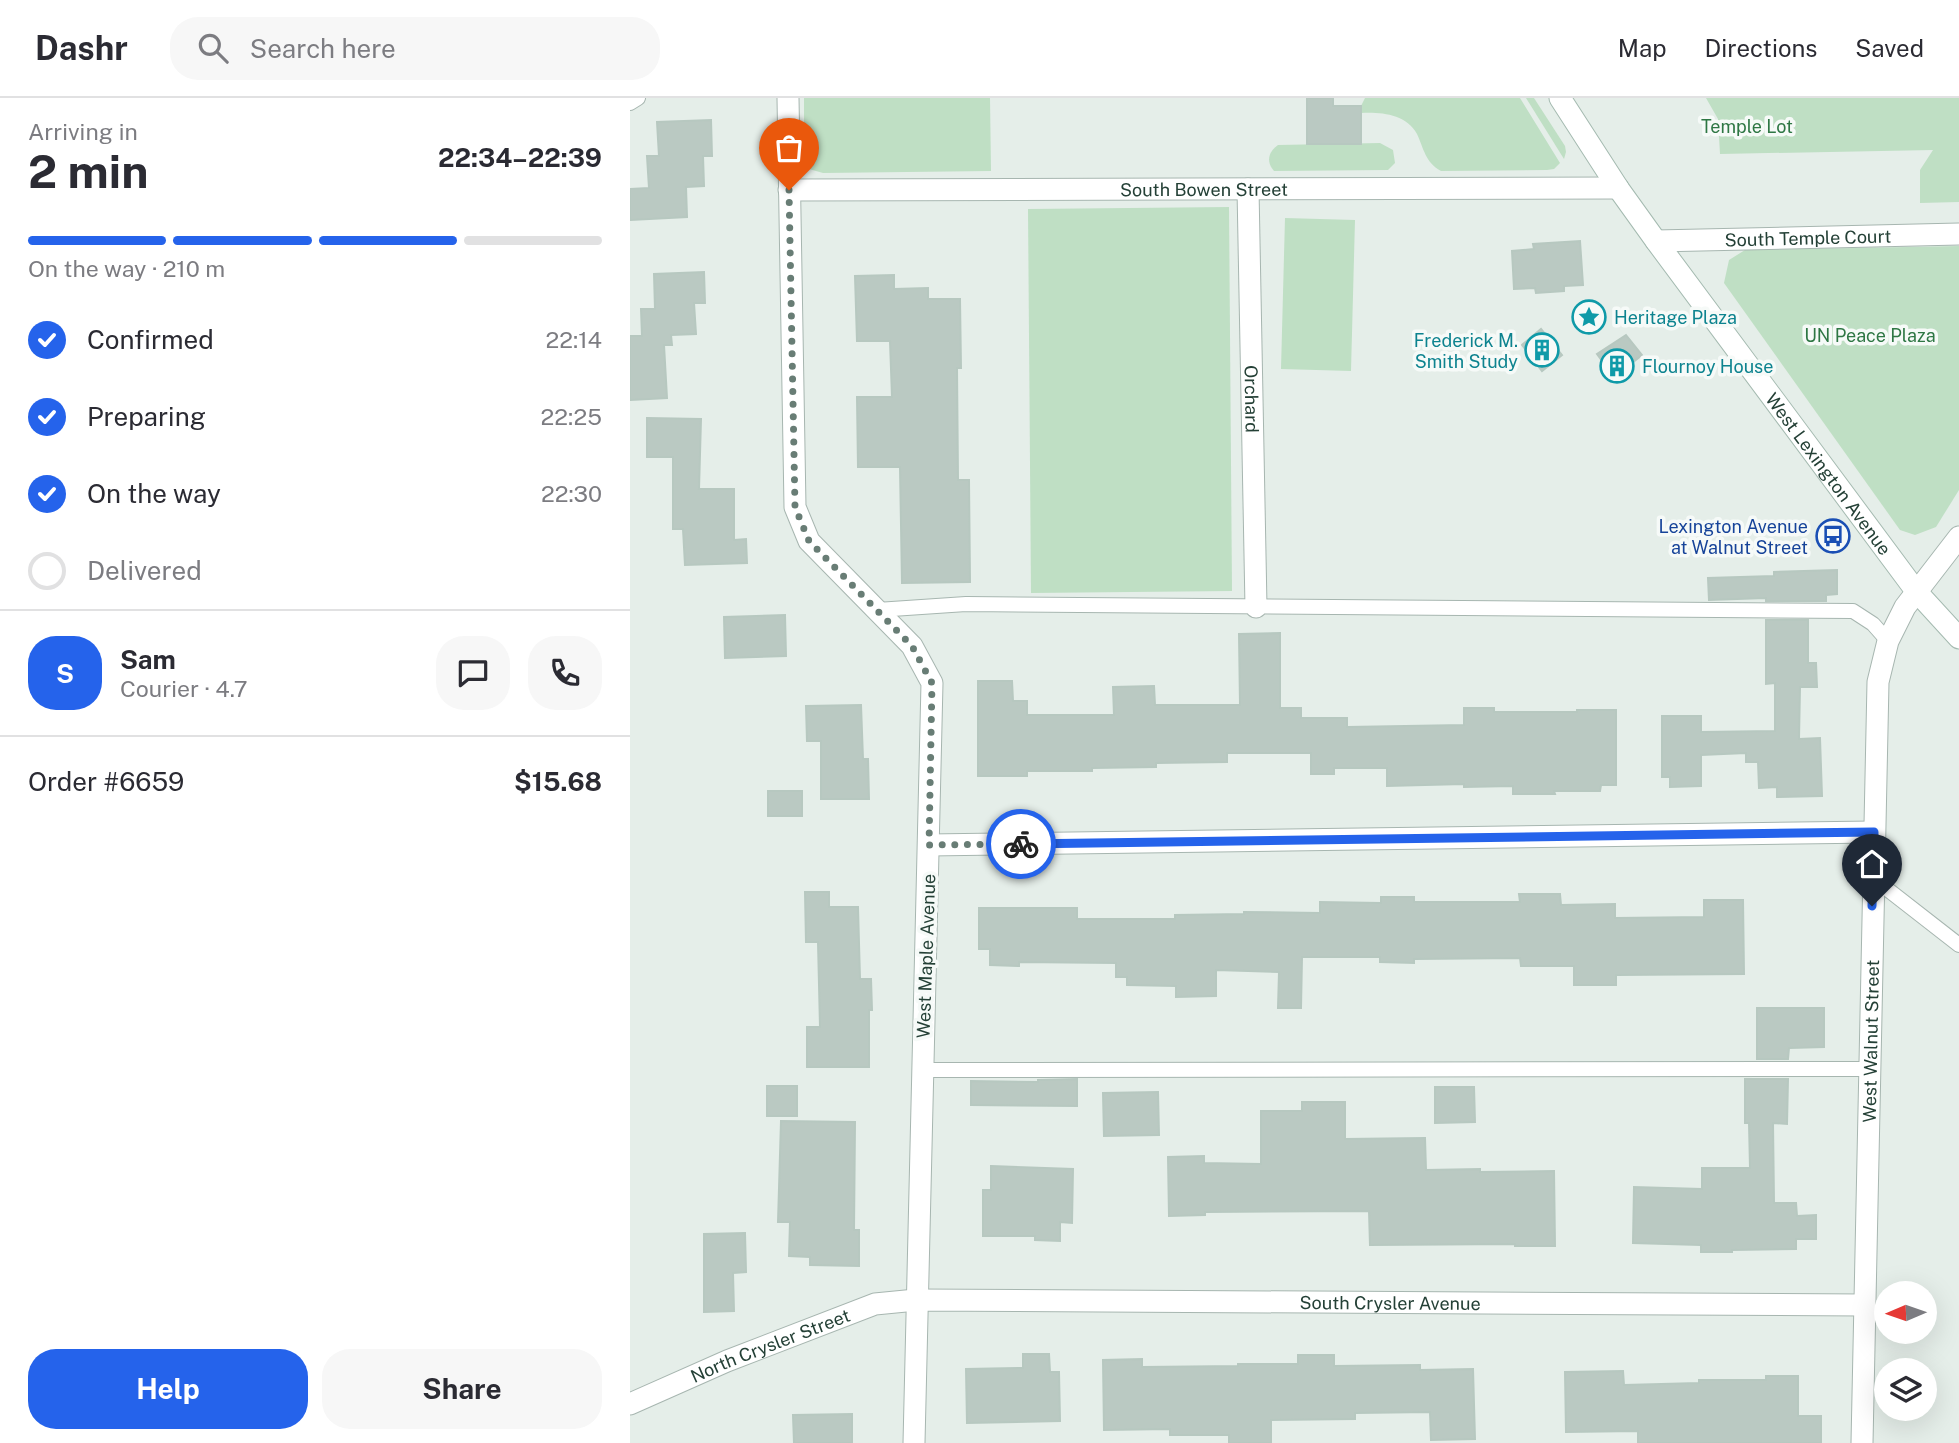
<!DOCTYPE html>
<html lang="en">
<head>
<meta charset="utf-8">
<style>
  body { margin:0; font-family:"Public Sans",sans-serif; background:#f7f7f7; color:#2b2b33; height:100vh; display:flex; flex-direction:column; font-size:26px; white-space:nowrap }
  * { box-sizing:border-box; margin:0 }
  p { font-size:23px; color:#7c7c81 }
  .icon { flex:none; width:38px; height:38px; fill:none; stroke:currentColor; stroke-width:2; stroke-linecap:round; stroke-linejoin:round }
  .map { position:relative; flex:1; overflow:hidden }
  .sheet { display:flex; flex-direction:column; background:#fff; width:630px }
  .sheet>* { flex:none }
  .needle { width:46px; rotate:268deg }
  .tools { position:absolute; left:1244px; top:1183px; display:grid; gap:14px }
  .tools a { display:grid; place-items:center; width:63px; height:63px; border-radius:50%; background:#fff; box-shadow:0 7px 28px #0002; font-size:35px }
  .pin { position:absolute; display:grid; place-items:center; width:60px; height:60px; color:#fff; margin:-72px -30px; border-radius:50% 50% 50% 0; rotate:-45deg; box-shadow:0 0 7px #0007 }
  .pin .icon { rotate:45deg }
  .courier { position:absolute; display:grid; place-items:center; width:70px; height:70px; margin:-35px; border:5px solid #2563eb; border-radius:50%; background:#fff; color:#222; box-shadow:0 2px 9px #0007 }
  .head em { font-style:normal; font-weight:700 }
  .head div { display:flex; flex-direction:column-reverse }
  .head { display:flex; align-items:center; justify-content:space-between; height:119px; padding:0 28px }
  h1 { font-size:46px; font-weight:700; line-height:52px }
  .bar { display:grid; grid-template-columns:repeat(4,1fr); gap:10px 7px; align-content:center; height:84px; padding:0 28px }
  .bar i { height:9px; border-radius:5px; background:#e1e1e2 }
  .bar .active { background:#2563eb }
  .bar p { grid-column:span 4 }
  .line { display:flex; align-items:center; gap:18px; padding:0 28px; border-top:2px solid #e1e1e2 }
  .line div { flex:1 }
  .round { display:grid; place-items:center; flex:none; width:74px; height:74px; border-radius:28px; background:#f7f7f7 }
  ol { padding:0 28px; list-style:none }
  li { display:flex; align-items:center; gap:21px; height:77px }
  li p { margin-inline-start:auto }
  li .icon { padding:7px; border-radius:50%; background:#2563eb; color:#fff; stroke-width:4 }
  li:last-child { color:#7c7c81 }
  li i { width:38px; height:38px; border:4px solid #e1e1e2; border-radius:50% }
  .action { display:flex; gap:14px; margin-top:auto; padding:14px 28px }
  .action a { flex:1; height:80px; border-radius:28px; background:#2563eb; color:#fff; font-size:28px; font-weight:700; line-height:80px; text-align:center }
  .action a+a { background:#f7f7f7; color:#2b2b33 }
  header { display:flex; align-items:center; gap:42px; box-sizing:border-box; height:98px; padding:0 35px; background:#fff; border-bottom:2px solid #e1e1e2 }
  header strong { font-size:33px }
  nav { display:flex; gap:38px; margin-inline-start:auto; font-size:24px }
  .search { width:490px; height:63px; background:#f7f7f7; display:flex; align-items:center; gap:18px; box-sizing:border-box; padding:0 24px; border-radius:28px; color:#7c7c81; font-size:26px }
  main { display:flex; flex:1; min-height:0 }
  .map>svg:first-child { display:block }
  .green { fill:#bfdfc4 }
  .building { fill:#bac9c2; stroke:#b7c8c0; stroke-width:2 }
  .lines { fill:none; stroke-linecap:round; stroke-linejoin:round }
  .lane-casing { stroke:#a7b6b0; stroke-width:16 }
  .street-casing { stroke:#a7b6b0; stroke-width:23 }
  .secondary-casing { stroke:#a4bab0; stroke-width:23 }
  .lane { stroke:#fff; stroke-width:14 }
  .street { stroke:#fff; stroke-width:21 }
  .secondary { stroke:#fff; stroke-width:21 }
  .done { stroke:#687d75; stroke-width:7; stroke-dasharray:0 12.6 }
  .route { stroke:#2563eb; stroke-width:9 }
  .labels { text-anchor:middle; dominant-baseline:central; stroke-width:7; stroke-linejoin:round; paint-order:stroke }
  .park-label { font-size:18px; fill:#2e7744; stroke:#f6faf8 }
  .street-label { font-size:18px; fill:#244036; stroke:#f6faf8 }
  .culture-label { font-size:18px; fill:#0d838f; stroke:#f6faf8; text-anchor:start }
  .transit-label { font-size:18px; fill:#164399; stroke:#f6faf8; text-anchor:end }
</style>
</head>
<body>
<header>
<strong>Dashr</strong>
<div class="search"><svg class="icon" aria-label="search" viewBox="0 0 24 24"><circle cx="10" cy="10" r="6"/><path d="M15 15l6 6"/></svg>Search here</div>
<nav><a>Map</a><a>Directions</a><a>Saved</a></nav>
</header>
<main>
<section class="sheet">
<div class="head"><div><h1>2 min</h1><p>Arriving in</p></div><em>22:34–22:39</em></div>
<div class="bar"><i class="active"></i><i class="active"></i><i class="active"></i><i></i><p>On the way · 210 m</p></div>
<ol>
<li><svg class="icon" aria-label="check" viewBox="0 0 24 24"><path d="M5 12l5 5 9-10"/></svg>Confirmed<p>22:14</p></li>
<li><svg class="icon" aria-label="check" viewBox="0 0 24 24"><path d="M5 12l5 5 9-10"/></svg>Preparing<p>22:25</p></li>
<li><svg class="icon" aria-label="check" viewBox="0 0 24 24"><path d="M5 12l5 5 9-10"/></svg>On the way<p>22:30</p></li>
<li><i></i>Delivered</li>
</ol>
<div class="line" style="height:126px"><b class="round" style="background:#2563eb;color:#fff">S</b><div><b>Sam</b><p>Courier · 4.7</p></div><a class="round"><svg class="icon" aria-label="chat" viewBox="0 0 24 24"><path d="M4 5h16v11H9l-5 4z"/></svg></a><a class="round"><svg class="icon" aria-label="phone" viewBox="0 0 24 24"><path d="M5 4h4l2 5-3 2q2 4 5 5l2-3 5 2v4C11 20 4 13 5 4z"/></svg></a></div>
<div class="line" style="height:91px"><div>Order #6659</div><b>$15.68</b></div>
<div class="action"><a>Help</a><a>Share</a></div>
</section>
<div class="map">
<svg width="1329" height="1345" viewBox="0 0 1329 1345">
  <rect width="100%" height="100%" fill="#e5eee9"/>
  <g class="green">
    <polygon points="174,0 360,0 361,73 193,75 179,71 174,62"/>
    <path d="M735,0H890L930,65L924,71L917,72L811,73C795,64 794,51 787,36C776,16 751,14 731,15V8Z"/>
    <polygon points="896,0 904,0 935,48 936,54 934,61"/>
    <polygon points="1076,0 1329,0 1329,104 1290,105 1290,72 1303,52 1090,56 1088,21"/>
    <path d="M750,45L763,52L765,65L758,72L644,73C636,64 638,54 648,47Z"/>
    <polygon points="599,109 602,493 401,495 398,111"/>
    <polygon points="655,120 725,122 721,273 651,271"/>
    <polygon points="1329,148 1329,392 1306,429 1285,437 1270,432 1094,185 1099,162 1115,152"/>
  </g>
  <g class="building">
    <polygon points="677,0 703,0 703,8 731,8 731,46 677,46"/>
    <polygon points="81,22 82,58 73,58 74,88 56,89 57,119 0,122 0,91 19,90 17,58 29,58 27,24"/>
    <polygon points="950,143 953,187 934,188 934,193 906,195 905,190 884,191 882,153 904,151 903,146"/>
    <polygon points="74,174 75,205 64,205 66,236 41,237 42,247 34,247 37,300 0,302 0,238 12,238 11,211 25,211 24,176"/>
    <polygon points="264,177 264,191 298,190 298,201 330,201 331,270 327,270 328,382 339,382 340,484 272,485 270,369 228,369 227,299 262,299 260,243 227,243 225,178"/>
    <polygon points="911,231 932,257 912,273 892,247"/>
    <polygon points="996,237 1012,257 984,279 967,256"/>
    <polygon points="17,320 71,321 69,391 104,391 104,442 116,441 117,465 55,467 53,431 43,431 43,359 17,359"/>
    <polygon points="1207,472 1207,496 1196,497 1196,503 1136,503 1136,500 1079,502 1078,480 1144,478 1144,474"/>
    <polygon points="155,517 156,558 95,560 94,519"/>
    <polygon points="1136,522 1178,522 1178,565 1186,565 1187,589 1170,589 1169,641 1190,640 1192,698 1147,699 1147,689 1129,690 1128,664 1116,664 1116,655 1071,657 1071,688 1040,689 1040,679 1032,679 1032,618 1071,618 1071,634 1145,633 1145,585 1136,586"/>
    <polygon points="650,535 650,610 671,610 671,620 717,620 717,629 834,627 834,610 864,610 864,614 947,614 947,612 986,612 986,687 971,687 970,693 924,693 925,696 883,696 883,688 834,689 834,686 757,688 757,670 704,670 704,676 681,676 681,655 597,655 597,664 526,665 526,669 462,670 462,673 397,673 397,678 348,678 348,583 382,583 383,603 397,603 397,617 484,617 483,589 524,588 525,607 610,607 609,536"/>
    <polygon points="231,607 233,661 238,661 239,701 191,701 191,643 177,643 176,608"/>
    <rect x="138" y="693" width="34" height="25"/>
    <polygon points="175,794 199,794 199,809 228,809 230,881 241,881 242,912 239,912 239,969 177,969 177,929 190,929 188,844 176,844"/>
    <polygon points="889,796 930,796 931,807 985,806 985,820 1074,819 1074,802 1113,802 1114,876 986,877 986,887 944,887 944,868 891,868 890,860 784,861 784,865 750,864 750,859 672,859 671,910 648,910 649,874 586,872 586,898 546,899 546,888 497,887 497,879 486,879 486,865 389,864 389,868 360,867 360,851 349,851 349,810 447,810 447,821 545,821 545,817 614,816 614,814 690,815 690,804 751,805 751,799 784,799 784,804 890,804"/>
    <polygon points="1127,910 1194,910 1194,949 1159,950 1158,961 1127,961"/>
    <polygon points="447,981 447,1008 341,1007 341,983 408,984 408,982"/>
    <polygon points="1115,981 1158,981 1157,1026 1143,1025 1144,1105 1166,1105 1167,1118 1186,1117 1186,1141 1166,1141 1166,1151 1102,1152 1102,1154 1071,1154 1071,1147 1003,1145 1004,1089 1072,1091 1072,1070 1120,1070 1119,1025 1115,1025"/>
    <rect x="137" y="988" width="30" height="30"/>
    <polygon points="805,989 844,989 845,1024 805,1025"/>
    <polygon points="528,994 529,1037 474,1038 473,995"/>
    <polygon points="672,1004 715,1004 715,1041 795,1040 796,1072 850,1071 850,1074 924,1073 925,1148 885,1148 885,1146 740,1147 739,1113 575,1114 575,1117 539,1118 538,1059 574,1058 574,1065 631,1066 631,1013 672,1013"/>
    <polygon points="151,1023 225,1024 224,1132 229,1132 229,1168 180,1167 180,1159 159,1158 160,1124 148,1124"/>
    <polygon points="361,1068 443,1071 442,1125 430,1124 430,1143 405,1142 405,1138 353,1138 353,1092 361,1092"/>
    <polygon points="115,1135 116,1174 103,1175 104,1213 74,1214 74,1136"/>
    <polygon points="393,1256 419,1256 420,1274 429,1274 430,1323 337,1325 336,1271 393,1270"/>
    <polygon points="668,1257 704,1257 704,1268 790,1267 790,1272 843,1271 845,1341 801,1342 800,1314 725,1315 725,1321 641,1322 641,1345 599,1345 599,1337 540,1337 540,1331 474,1332 473,1262 512,1261 512,1269 608,1268 608,1266 668,1266"/>
    <polygon points="993,1273 994,1287 1069,1285 1069,1282 1136,1282 1136,1278 1168,1278 1168,1318 1191,1318 1191,1345 1008,1345 1008,1333 936,1334 935,1274"/>
    <polygon points="222,1316 222,1345 164,1345 163,1317"/>
  </g>
  <g class="lines">
    <defs>
      <g id="lane">
        <polyline points="0,5 8,0"/>
        <polyline points="247,512 336,506 1223,513 1243,526 1258,543"/>
        <polyline points="1243,780 1329,847"/>
        <polyline points="293,972 1239,971"/>
      </g>
      <g id="street">
        <polyline points="158,0 165,409 179,443 282,548 302,585 284,1345"/>
        <path id="s1" d="M618,91L626,509"/>
        <path id="s2" d="M159,92L988,90"/>
        <path id="s3" d="M1026,143L1329,136"/>
        <polyline points="299,747 1244,734"/>
        <path id="s4" d="M0,1306L97,1263L245,1206L286,1202L1234,1207"/>
        <path id="s5" d="M1232,1345L1248,584L1258,543L1275,509L1329,439"/>
      </g>
      <g id="secondary">
        <path id="s6" d="M930,0L988,90L1026,143L1286,493L1329,540"/>
      </g>
    </defs>
    <use href="#lane" class="lane-casing"/>
    <use href="#street" class="street-casing"/>
    <use href="#secondary" class="secondary-casing"/>
    <use href="#lane" class="lane"/>
    <use href="#street" class="street"/>
    <use href="#secondary" class="secondary"/>
  </g>
  <g class="lines">
    <polyline class="done" points="159,92 165,409 179,443 282,548 302,585 299,747 391,746"/>
    <polyline class="route" points="391,746 1244,734 1242,808"/>
  </g>
  <defs>
    <symbol id="sight-ring" viewBox="-11 -11 22 22"><circle r="9.5" fill="#f6faf8" stroke="#0f9aa8" stroke-width="1.5"/><path d="M0-6L1.8-2.2L6-1.7L2.9 1.2L3.7 5.4L0 3.3L-3.7 5.4L-2.9 1.2L-6-1.7L-1.8-2.2Z" fill="#0f9aa8"/></symbol>
    <symbol id="building-ring" viewBox="-11 -11 22 22"><circle r="9.5" fill="#f6faf8" stroke="#0f9aa8" stroke-width="1.5"/><path d="M-4-6H4V6H1V3H-1V6H-4ZM-2.5-4.3h1.7v1.8h-1.7ZM.8-4.3h1.7v1.8H.8ZM-2.5-1h1.7V.8h-1.7ZM.8-1h1.7V.8H.8Z" fill="#0f9aa8"/></symbol>
    <symbol id="bus-ring" viewBox="-11 -11 22 22"><circle r="9.5" fill="#f6faf8" stroke="#1a4fb4" stroke-width="1.5"/><path d="M-5-6H5V4H4V6H2V4H-2V6H-4V4H-5ZM-3.5-4V0h7V-4ZM-3.5 1.2v1.5H-2V1.2ZM2 1.2v1.5H3.5V1.2Z" fill="#1a4fb4"/></symbol>
  </defs>
  <g fill-rule="evenodd">
    <use href="#sight-ring" x="940" y="200" width="38" height="38"/>
    <use href="#building-ring" x="893" y="233" width="38" height="38"/>
    <use href="#building-ring" x="968" y="249" width="38" height="38"/>
    <use href="#bus-ring" x="1184" y="419" width="38" height="38"/>
  </g>
  <g class="labels">
    <g class="park-label">
      <text x="1117" y="28">Temple Lot</text>
      <text x="1240" y="237">UN Peace Plaza</text>
    </g>
    <g class="street-label">
      <text stroke="none"><textPath href="#s2" startOffset="415">South Bowen Street</textPath></text>
      <text stroke="none"><textPath href="#s3" startOffset="152">South Temple Court</textPath></text>
      <text stroke="none"><textPath href="#s1" startOffset="210">Orchard</textPath></text>
      <text stroke="none"><textPath href="#s6" startOffset="462">West Lexington Avenue</textPath></text>
      <text transform="translate(296 858) rotate(-88)">West Maple Avenue</text>
      <text stroke="none"><textPath href="#s5" startOffset="402">West Walnut Street</textPath></text>
      <text stroke="none"><textPath href="#s4" startOffset="780">South Crysler Avenue</textPath></text>
      <text stroke="none"><textPath href="#s4" startOffset="152">North Crysler Street</textPath></text>
    </g>
    <g class="culture-label">
      <text x="984" y="219">Heritage Plaza</text>
      <text x="888" y="242" text-anchor="end">Frederick M.<tspan x="888" dy="21">Smith Study</tspan></text>
      <text x="1012" y="268">Flournoy House</text>
    </g>
    <g class="transit-label">
      <text x="1178" y="428">Lexington Avenue<tspan x="1178" dy="21">at Walnut Street</tspan></text>
    </g>
  </g>
</svg>
<div class="tools">
<a><svg class="needle" viewBox="-14 -14 28 28"><path d="M0-13l5 13h-10z" fill="#e53935"/><path d="M0 13l5-13h-10z" fill="#7c7c81"/></svg></a>
<a><svg class="icon" aria-label="layers" viewBox="0 0 24 24"><path d="M12 4l9 5-9 5-9-5zM3 14l9 5 9-5"/></svg></a>
</div>
<div class="pin" style="left:159px;top:92px;background:#ea580c"><svg class="icon" aria-label="bag" viewBox="0 0 24 24"><path d="M5 8h14l-1 12H6zM9 8a3 3 0 0 1 6 0"/></svg></div>
<div class="pin" style="left:1242px;top:808px;background:#1f2937"><svg class="icon" aria-label="home" viewBox="0 0 24 24"><path d="M3 11l9-7 9 7M6 9v11h12V9"/></svg></div>
<div class="courier" style="left:391px;top:746px"><svg class="icon" aria-label="bike" viewBox="0 0 24 24"><circle cx="6" cy="16" r="4"/><circle cx="18" cy="16" r="4"/><path d="M6 16l4-8h5l3 8M10 8l3 8H6M13 5h3"/></svg></div>
</div>
</main>
</body>
</html>
